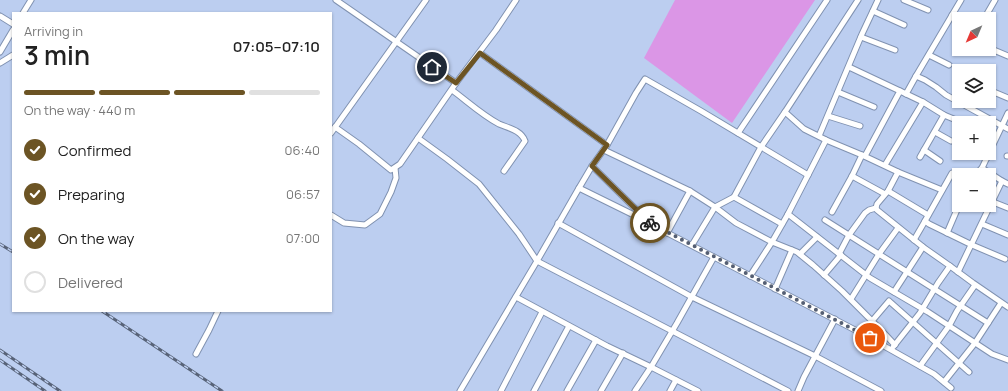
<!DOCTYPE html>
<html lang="en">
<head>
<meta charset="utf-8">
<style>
  body { margin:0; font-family:Manrope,sans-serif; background:#f6f6f6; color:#222; height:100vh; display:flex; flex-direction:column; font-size:15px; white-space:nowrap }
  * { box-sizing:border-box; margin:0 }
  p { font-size:13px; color:#767676 }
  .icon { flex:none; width:22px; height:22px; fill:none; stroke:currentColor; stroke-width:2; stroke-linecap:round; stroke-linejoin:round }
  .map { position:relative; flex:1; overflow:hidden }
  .panel { position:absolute; left:12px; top:12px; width:320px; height:300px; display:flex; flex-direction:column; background:#fff; border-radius:0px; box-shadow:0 1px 3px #0004 }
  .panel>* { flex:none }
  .needle { width:26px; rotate:224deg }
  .fabs { position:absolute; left:952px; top:12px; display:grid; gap:8px }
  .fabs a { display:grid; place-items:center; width:44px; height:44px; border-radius:0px; background:#fff; box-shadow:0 1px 3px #0004; font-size:20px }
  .pin { position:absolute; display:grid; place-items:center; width:34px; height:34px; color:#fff; margin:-17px; border:2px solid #fff; border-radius:50%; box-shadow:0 1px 4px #0007 }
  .courier { position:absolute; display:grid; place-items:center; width:40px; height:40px; margin:-20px; border:3px solid #6c5424; border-radius:50%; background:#fff; color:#222; box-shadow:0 1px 5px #0007 }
  .summary em { font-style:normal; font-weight:600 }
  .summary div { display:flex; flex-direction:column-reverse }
  .summary { display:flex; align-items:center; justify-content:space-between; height:68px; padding:0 12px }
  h1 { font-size:26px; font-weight:600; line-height:30px }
  .bar { display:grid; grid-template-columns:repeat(4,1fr); gap:6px 4px; align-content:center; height:48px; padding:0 12px }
  .bar i { height:5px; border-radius:3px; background:#e0e0e0 }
  .bar .current { background:#6c5424 }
  .bar p { grid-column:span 4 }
  ol { padding:0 12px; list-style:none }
  li { display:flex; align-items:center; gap:12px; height:44px }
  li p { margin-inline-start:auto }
  li .icon { padding:4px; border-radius:50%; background:#6c5424; color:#fff; stroke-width:4 }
  li:last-child { color:#767676 }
  li i { width:22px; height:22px; border:2px solid #e0e0e0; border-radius:50% }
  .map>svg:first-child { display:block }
  .pitch { fill:#db96e6 }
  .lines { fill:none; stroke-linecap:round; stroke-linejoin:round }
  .street-casing { stroke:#8092b1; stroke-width:7 }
  .street { stroke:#fff; stroke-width:5 }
  .rail-casing { stroke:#586378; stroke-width:3 }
  .rail { stroke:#bccef0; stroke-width:1.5; stroke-dasharray:4.5; stroke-linecap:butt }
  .done { stroke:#555f73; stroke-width:4; stroke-dasharray:0 7.2 }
  .route { stroke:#6c5424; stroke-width:5 }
</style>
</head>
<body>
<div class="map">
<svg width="1008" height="391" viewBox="0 0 1008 391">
  <rect width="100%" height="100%" fill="#bccef0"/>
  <polygon class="pitch" points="675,0 815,0 732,123 644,58"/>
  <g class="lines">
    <defs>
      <g id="street">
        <polyline points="336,0 456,83"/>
        <polyline points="858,0 785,112 804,129 826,140 862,155 898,172 888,191 877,204 876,208 877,210 923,247 950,266 973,283 1008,307"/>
        <polyline points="904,0 928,10"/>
        <polyline points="961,0 916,76 925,80 936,87 946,95 1008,129"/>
        <polyline points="873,11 904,25"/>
        <polyline points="23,13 31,0"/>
        <polyline points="952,15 959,19"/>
        <polyline points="0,16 13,24"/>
        <polyline points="984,19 995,0"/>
        <polyline points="861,37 895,50"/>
        <polyline points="989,48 1008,56"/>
        <polyline points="0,52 13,30"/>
        <polyline points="480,53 607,145"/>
        <polyline points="929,55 949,65"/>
        <polyline points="0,63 13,55"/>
        <polyline points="849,67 900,91 865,156"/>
        <path d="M452,90C467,101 482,115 499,124C508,128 521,130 525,141L504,171"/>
        <polyline points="989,90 1008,98"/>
        <polyline points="838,92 874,107"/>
        <polyline points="906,94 916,76"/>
        <polyline points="923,102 944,115"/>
        <polyline points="828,116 860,126"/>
        <polyline points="335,127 359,144 391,170 400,164 456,83 496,30 516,0"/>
        <polyline points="935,132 951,141"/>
        <polyline points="331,133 426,0"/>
        <polyline points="738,133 827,0"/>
        <polyline points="819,136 862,34 878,0"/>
        <polyline points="418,138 447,159 479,184 519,234 537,261 788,391"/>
        <polyline points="826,140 788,214 772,242 797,252 813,265 842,291 880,329 895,345"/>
        <polyline points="604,150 690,191 715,207 736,223 772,242 750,276"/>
        <polyline points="924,150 940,161"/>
        <polyline points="975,153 987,158"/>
        <polyline points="989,153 1008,113"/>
        <polyline points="1007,156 1008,156"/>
        <polyline points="920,157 944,115 961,122"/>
        <polyline points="885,165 923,102 900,91"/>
        <polyline points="592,166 652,225 714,257"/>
        <polyline points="982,168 989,153"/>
        <polyline points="898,172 942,190"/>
        <polyline points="975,175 982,168 1002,181"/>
        <polyline points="852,176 885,194"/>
        <polyline points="579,188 646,221"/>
        <polyline points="888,191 928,215"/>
        <polyline points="734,197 761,147 785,112"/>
        <polyline points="993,202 1008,208"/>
        <polyline points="832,212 852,176 862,155"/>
        <polyline points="788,214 870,278 928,312 992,354 1008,360"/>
        <polyline points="331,215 344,223 365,225 380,214 391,192 396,178 395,168"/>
        <polyline points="825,220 988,323"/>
        <polyline points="925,221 952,173 957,173 966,175"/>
        <polyline points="558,223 692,297 815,356 881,391"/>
        <polyline points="982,224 1008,235"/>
        <polyline points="667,233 690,191"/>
        <polyline points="947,233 959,205"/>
        <polyline points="914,240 925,221 929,224 972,245 1005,259"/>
        <polyline points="692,245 715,207 734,197 782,224"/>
        <polyline points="800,254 817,237"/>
        <polyline points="839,254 849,235 865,213 869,210 876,208"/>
        <polyline points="958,272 1002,181 1008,184"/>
        <polyline points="824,275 841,255"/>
        <polyline points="775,289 792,250"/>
        <polyline points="894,292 923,247"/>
        <polyline points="516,297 607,346 651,367 635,391"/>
        <polyline points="851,299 879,254 898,228"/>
        <polyline points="872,321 889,301 969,372"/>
        <polyline points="893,347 920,313 938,283 950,266"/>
        <polyline points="196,354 209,330 218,311"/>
        <polyline points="920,366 949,326 957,311 975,285"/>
        <polyline points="944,382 975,343 1001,303"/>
        <polyline points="460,391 537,261 579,188 592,166 607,145 636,93 645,79 701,111 808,175"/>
        <polyline points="501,391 542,312"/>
        <polyline points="534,391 569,326"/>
        <polyline points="567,391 596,340"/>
        <polyline points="601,391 623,353"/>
        <polyline points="670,391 676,380"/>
        <polyline points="698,391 651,367 677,323 714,257 859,332 934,374 951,388"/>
        <polyline points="798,391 804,377 835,319"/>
      </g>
    </defs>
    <use href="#street" class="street-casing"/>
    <use href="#street" class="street"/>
    <defs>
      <g id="rail">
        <polyline points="0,244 13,252"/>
        <polyline points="102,311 222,391"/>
        <polyline points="0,350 60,391"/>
        <polyline points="0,360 45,391"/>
      </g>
    </defs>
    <use href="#rail" class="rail-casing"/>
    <use href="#rail" class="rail"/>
  </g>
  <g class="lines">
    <polyline class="done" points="650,223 870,338"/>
    <polyline class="route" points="432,67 456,83 480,53 607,145 592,166 650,223"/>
  </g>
</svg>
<div class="fabs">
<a><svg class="needle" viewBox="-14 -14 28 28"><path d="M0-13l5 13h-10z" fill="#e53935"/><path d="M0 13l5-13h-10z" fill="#767676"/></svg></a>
<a><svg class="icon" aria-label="layers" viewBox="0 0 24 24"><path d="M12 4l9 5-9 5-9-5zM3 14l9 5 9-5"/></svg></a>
<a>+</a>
<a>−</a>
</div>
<div class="pin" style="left:870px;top:338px;background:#ea580c"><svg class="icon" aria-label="bag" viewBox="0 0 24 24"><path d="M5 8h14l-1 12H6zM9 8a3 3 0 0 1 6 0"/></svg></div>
<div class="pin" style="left:432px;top:67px;background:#1f2937"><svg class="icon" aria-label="home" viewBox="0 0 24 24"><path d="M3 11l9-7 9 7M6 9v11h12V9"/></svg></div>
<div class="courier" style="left:650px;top:223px"><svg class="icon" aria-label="bike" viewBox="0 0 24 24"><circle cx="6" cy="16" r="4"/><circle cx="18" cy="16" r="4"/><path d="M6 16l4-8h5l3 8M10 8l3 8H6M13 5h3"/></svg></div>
<section class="panel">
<div class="summary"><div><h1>3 min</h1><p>Arriving in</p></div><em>07:05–07:10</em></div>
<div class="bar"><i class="current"></i><i class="current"></i><i class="current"></i><i></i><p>On the way · 440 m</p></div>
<ol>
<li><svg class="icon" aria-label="check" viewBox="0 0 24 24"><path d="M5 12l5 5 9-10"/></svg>Confirmed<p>06:40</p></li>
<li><svg class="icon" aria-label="check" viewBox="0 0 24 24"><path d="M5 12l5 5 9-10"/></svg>Preparing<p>06:57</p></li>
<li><svg class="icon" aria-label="check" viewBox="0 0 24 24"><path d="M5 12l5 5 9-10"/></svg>On the way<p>07:00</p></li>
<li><i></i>Delivered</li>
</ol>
</section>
</div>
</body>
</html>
